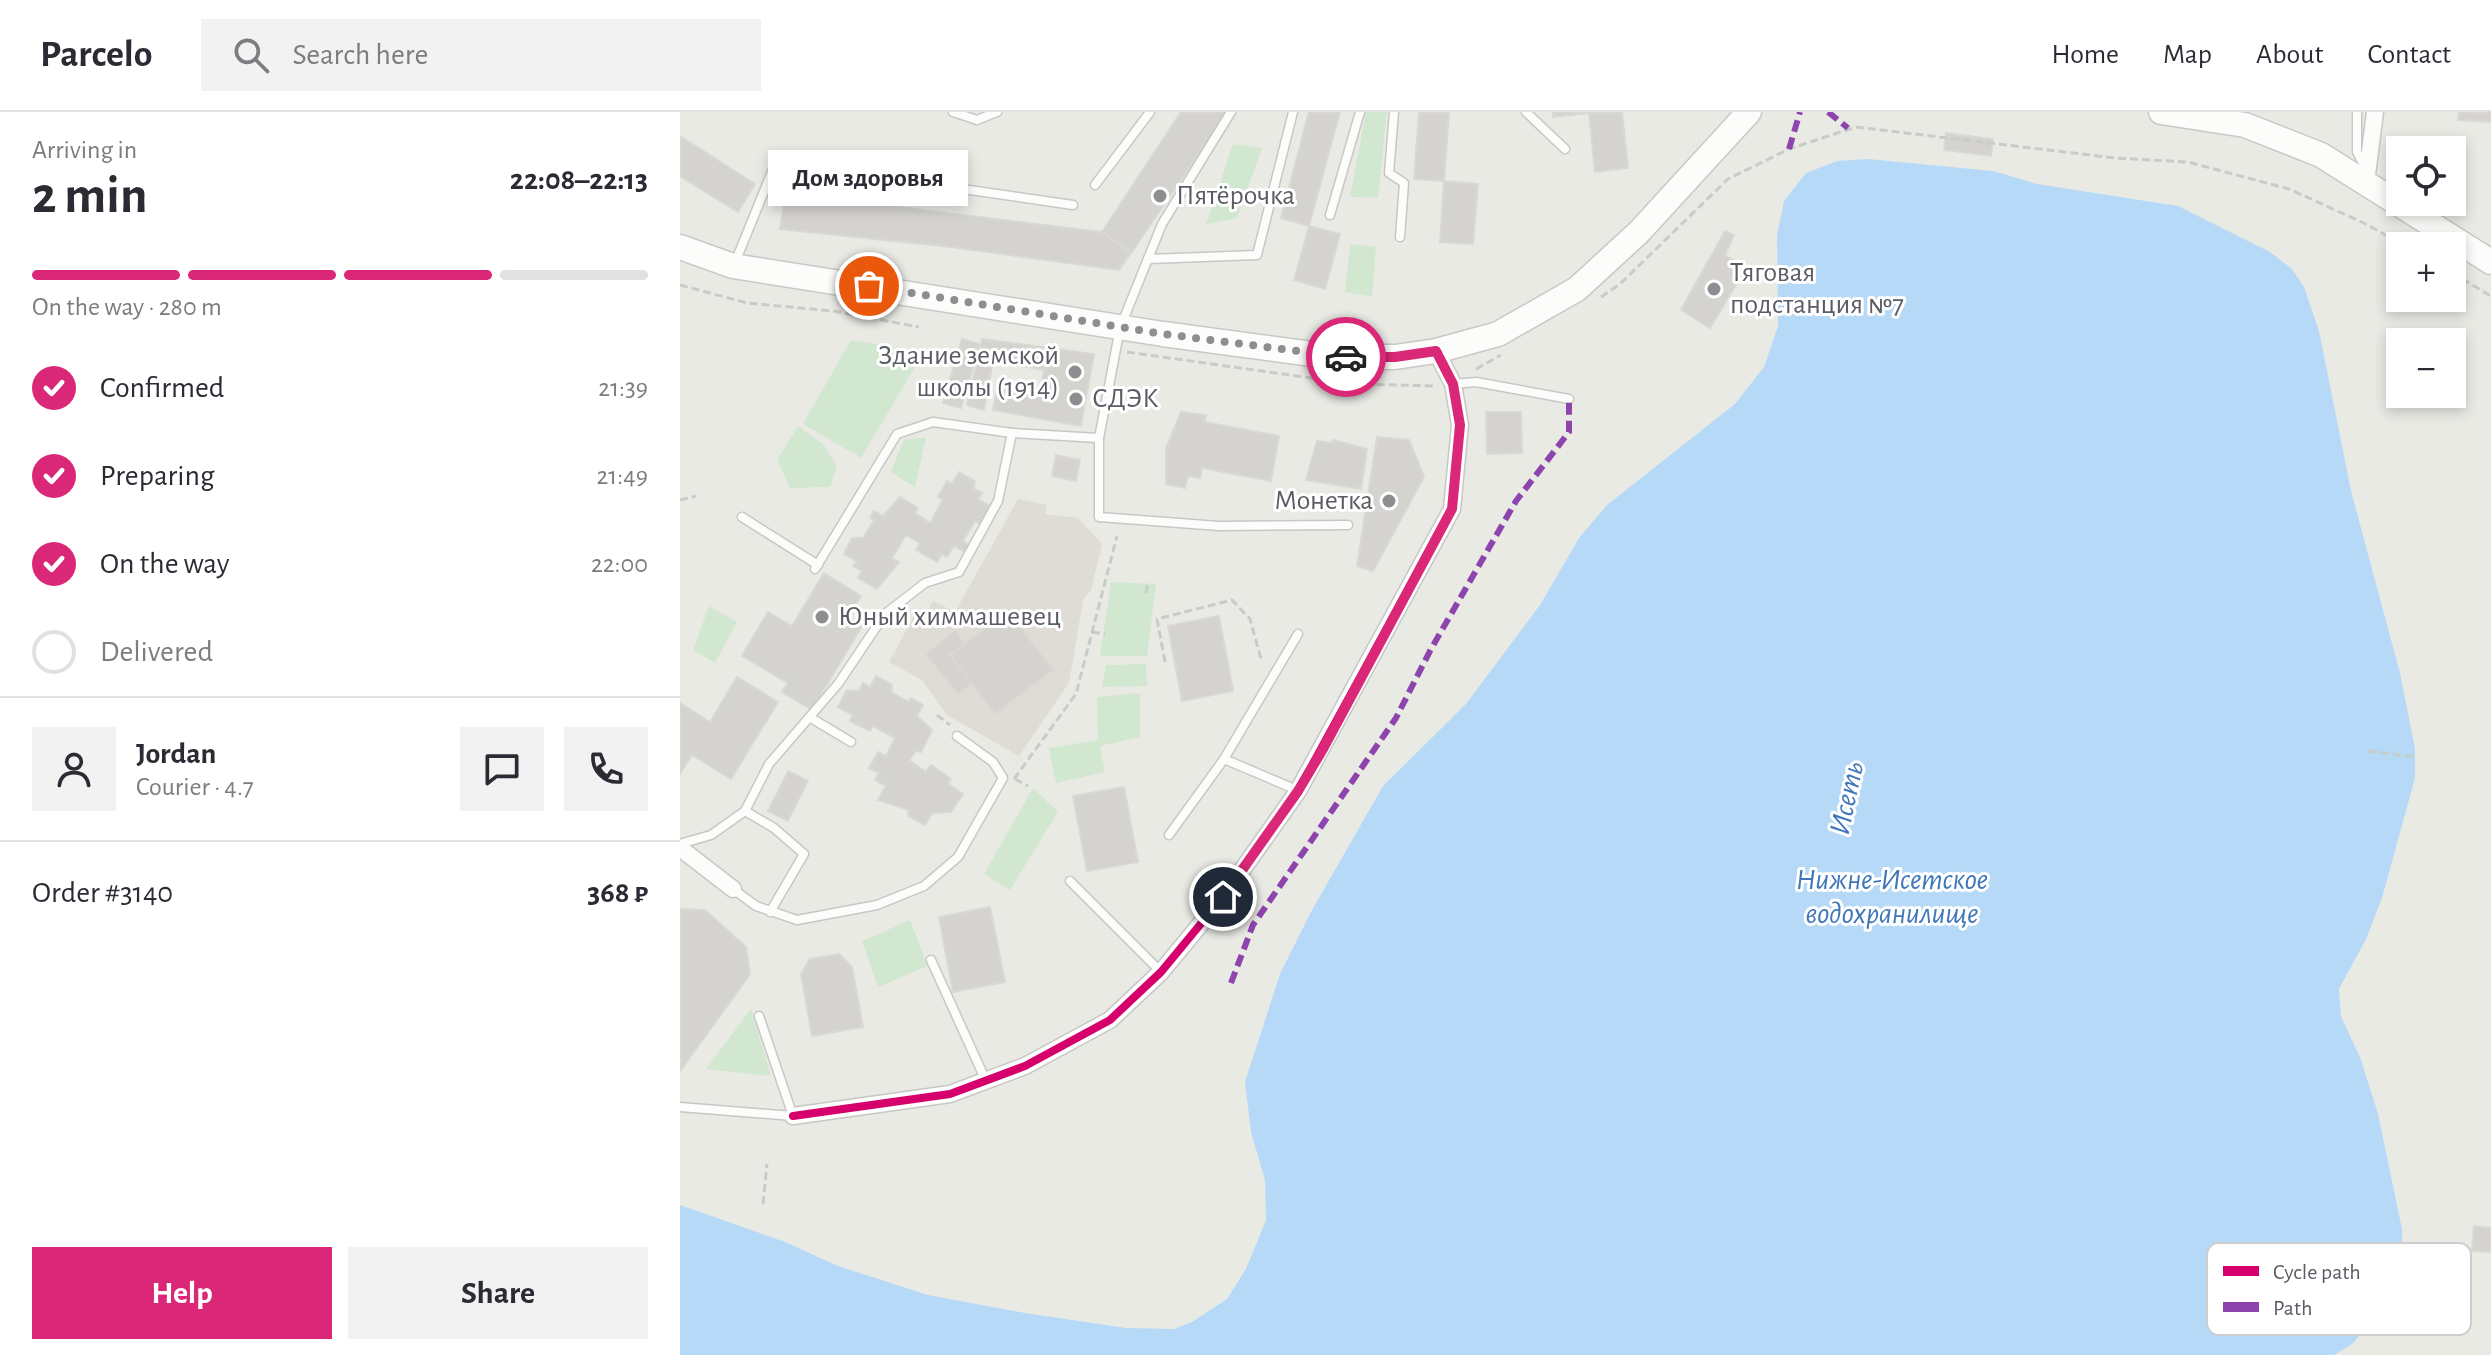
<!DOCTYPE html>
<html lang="en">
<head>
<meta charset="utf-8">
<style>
  body { margin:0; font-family:"Alegreya Sans",sans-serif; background:#f2f2f3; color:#2b2b33; height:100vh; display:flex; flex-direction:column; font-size:30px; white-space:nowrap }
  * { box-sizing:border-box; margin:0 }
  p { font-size:26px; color:#7c7c81 }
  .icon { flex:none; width:44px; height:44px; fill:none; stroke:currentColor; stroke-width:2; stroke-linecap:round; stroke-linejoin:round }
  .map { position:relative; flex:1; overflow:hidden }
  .side { display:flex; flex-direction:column; background:#fff; width:680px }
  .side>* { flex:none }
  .buttons { position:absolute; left:1706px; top:24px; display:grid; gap:16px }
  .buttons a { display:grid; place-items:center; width:80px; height:80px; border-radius:0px; background:#fff; box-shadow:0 4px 12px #0003; font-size:40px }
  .pin { position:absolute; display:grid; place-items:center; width:68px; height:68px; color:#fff; margin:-34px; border:4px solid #fff; border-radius:50%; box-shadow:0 2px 8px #0007 }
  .courier { position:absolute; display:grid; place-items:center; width:80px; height:80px; margin:-40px; border:6px solid #db2777; border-radius:50%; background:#fff; color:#222; box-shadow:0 2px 10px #0007 }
  .bubble { position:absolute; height:56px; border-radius:0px; background:#fff; box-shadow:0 4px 12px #0003; font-size:26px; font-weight:700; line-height:56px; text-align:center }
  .headline em { font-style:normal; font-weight:700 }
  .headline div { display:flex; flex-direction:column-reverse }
  .headline { display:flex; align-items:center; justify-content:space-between; height:136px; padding:0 32px }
  h1 { font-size:52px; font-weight:700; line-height:60px }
  .bar { display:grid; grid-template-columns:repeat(4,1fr); gap:12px 8px; align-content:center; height:96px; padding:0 32px }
  .bar i { height:10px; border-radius:6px; background:#e1e1e2 }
  .bar .active { background:#db2777 }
  .bar p { grid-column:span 4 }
  .line { display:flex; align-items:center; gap:20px; padding:0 32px; border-top:2px solid #e1e1e2 }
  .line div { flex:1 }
  .round { display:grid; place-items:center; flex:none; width:84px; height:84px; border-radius:0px; background:#f2f2f3 }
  ol { padding:0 32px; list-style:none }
  li { display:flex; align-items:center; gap:24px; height:88px }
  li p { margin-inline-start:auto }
  li .icon { padding:8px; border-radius:50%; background:#db2777; color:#fff; stroke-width:4 }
  li:last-child { color:#7c7c81 }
  li i { width:44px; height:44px; border:4px solid #e1e1e2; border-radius:50% }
  .cta { display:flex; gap:16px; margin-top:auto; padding:16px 32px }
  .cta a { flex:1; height:92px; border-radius:0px; background:#db2777; color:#fff; font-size:32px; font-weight:700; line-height:92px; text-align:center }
  .cta a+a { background:#f2f2f3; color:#2b2b33 }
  header { display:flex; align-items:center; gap:48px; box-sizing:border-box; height:112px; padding:0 40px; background:#fff; border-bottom:2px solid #e1e1e2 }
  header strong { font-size:38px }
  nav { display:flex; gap:44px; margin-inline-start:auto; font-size:28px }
  .search { width:560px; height:72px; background:#f2f2f3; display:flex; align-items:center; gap:20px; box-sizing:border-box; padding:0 28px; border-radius:0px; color:#7c7c81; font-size:30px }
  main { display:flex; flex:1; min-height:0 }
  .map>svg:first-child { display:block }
  .education { fill:#dedcd4 }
  .green { fill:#d2e7d0 }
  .water { fill:#b6d9f7 }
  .building { fill:#d4d3d0; stroke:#dad8d4; stroke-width:2 }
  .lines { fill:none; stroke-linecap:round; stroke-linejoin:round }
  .service-casing { stroke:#c7c7c7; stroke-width:11 }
  .minor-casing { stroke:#c7c7c7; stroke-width:19 }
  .secondary-casing { stroke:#c7c8c8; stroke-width:27 }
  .path { stroke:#c7ccc9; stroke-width:3; stroke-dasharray:8 4; stroke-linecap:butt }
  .service { stroke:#fcfcfb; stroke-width:8 }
  .minor { stroke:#fcfcfb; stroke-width:16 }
  .secondary { stroke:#fcfcfb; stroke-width:24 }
  .quiet { stroke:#8e44ad; stroke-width:6; stroke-dasharray:12 6; stroke-linecap:butt }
  .cycleway-casing { stroke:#fff; stroke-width:13 }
  .cycleway { stroke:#d6006c; stroke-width:8 }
  .done { stroke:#8c8e90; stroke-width:8; stroke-dasharray:0 14.4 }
  .route { stroke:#db2777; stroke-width:10 }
  .poi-dot { fill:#8c8e90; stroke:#fff; stroke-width:3 }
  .labels { text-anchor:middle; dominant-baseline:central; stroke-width:6; stroke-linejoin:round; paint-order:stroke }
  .poi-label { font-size:28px; fill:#5a5d63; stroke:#fff; text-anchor:start }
  .water-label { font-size:30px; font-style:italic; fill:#4077ba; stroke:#fff }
  .key { fill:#fff; stroke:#ceced0; stroke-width:2 }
  .key-label { font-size:22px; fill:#5a5d63 }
</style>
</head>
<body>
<header>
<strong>Parcelo</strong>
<div class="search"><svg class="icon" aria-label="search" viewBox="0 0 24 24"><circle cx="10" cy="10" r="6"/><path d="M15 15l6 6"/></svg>Search here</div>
<nav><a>Home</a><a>Map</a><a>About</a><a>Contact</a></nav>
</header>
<main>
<section class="side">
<div class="headline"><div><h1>2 min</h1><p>Arriving in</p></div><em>22:08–22:13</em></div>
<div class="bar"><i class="active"></i><i class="active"></i><i class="active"></i><i></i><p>On the way · 280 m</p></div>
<ol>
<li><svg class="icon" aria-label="check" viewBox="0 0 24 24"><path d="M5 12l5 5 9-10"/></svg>Confirmed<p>21:39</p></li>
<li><svg class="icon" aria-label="check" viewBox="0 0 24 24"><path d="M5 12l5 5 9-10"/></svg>Preparing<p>21:49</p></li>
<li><svg class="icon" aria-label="check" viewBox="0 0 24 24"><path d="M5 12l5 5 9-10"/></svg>On the way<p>22:00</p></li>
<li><i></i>Delivered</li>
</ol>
<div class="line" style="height:144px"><a class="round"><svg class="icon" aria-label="person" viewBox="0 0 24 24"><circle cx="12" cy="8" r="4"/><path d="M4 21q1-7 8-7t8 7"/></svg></a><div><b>Jordan</b><p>Courier · 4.7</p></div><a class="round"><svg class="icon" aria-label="chat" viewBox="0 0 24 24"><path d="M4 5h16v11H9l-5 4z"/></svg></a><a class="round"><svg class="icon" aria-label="phone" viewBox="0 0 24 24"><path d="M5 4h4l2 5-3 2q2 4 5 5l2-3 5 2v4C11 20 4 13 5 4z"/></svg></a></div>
<div class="line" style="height:104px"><div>Order #3140</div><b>368 ₽</b></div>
<div class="cta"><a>Help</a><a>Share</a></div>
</section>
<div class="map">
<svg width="1811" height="1243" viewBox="0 0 1811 1243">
  <rect width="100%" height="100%" fill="#eaeae5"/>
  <polygon class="education" points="338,387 367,393 365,402 398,406 422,432 411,478 403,488 389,571 339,644 267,603 242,568 209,550 235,502 249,496 253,489 275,500"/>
  <g class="green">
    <polygon points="686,0 707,0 698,86 670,85"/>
    <polygon points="553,32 582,36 557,106 526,112"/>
    <polygon points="670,132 696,135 692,185 665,180"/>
    <polygon points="171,228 244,240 181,346 123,312"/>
    <polygon points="118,314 143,332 157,354 150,375 110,376 97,348"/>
    <polygon points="246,326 235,375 211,360 224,327"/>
    <polygon points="431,470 476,472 467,544 420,544"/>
    <polygon points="29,494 57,510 35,551 13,538"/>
    <polygon points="466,552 467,574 422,575 426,553"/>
    <polygon points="460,581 460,625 420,634 425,660 376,671 369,636 418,628 417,585"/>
    <polygon points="353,676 378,700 330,778 304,762"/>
    <polygon points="230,808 248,854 198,875 182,829"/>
    <polygon points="71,897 91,964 26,957"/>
  </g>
  <polygon class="water" points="1188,47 1313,59 1357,72 1498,94 1590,140 1612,157 1624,175 1639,219 1671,379 1720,561 1735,636 1735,666 1702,786 1686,827 1659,877 1661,904 1681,948 1698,1002 1722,1117 1722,1152 1712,1184 1700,1201 1672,1232 1654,1243 0,1243 0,1093 105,1130 158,1154 248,1183 345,1201 446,1216 494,1217 512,1210 547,1187 566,1157 586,1108 585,1068 571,1020 565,970 600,862 632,798 703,674 786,592 860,493 899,426 927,393 1055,292 1084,255 1098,214 1097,123 1104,89 1126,61 1157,49"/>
  <g class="building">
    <polygon points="501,0 547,0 451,141 422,120"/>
    <polygon points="629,0 660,0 629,114 601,106"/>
    <polygon points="739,0 769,0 764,69 734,67"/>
    <polygon points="873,0 909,0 909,1 873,5"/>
    <polygon points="942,0 948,56 915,60 909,1"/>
    <polygon points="1779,0 1811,0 1811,10 1778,8"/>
    <polygon points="1266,21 1313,27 1311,44 1264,38"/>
    <polygon points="0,24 75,72 58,100 0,64"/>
    <polygon points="764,69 798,72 793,132 760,130"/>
    <polygon points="106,81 422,120 451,141 439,158 271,135 100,117"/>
    <polygon points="629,114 660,122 645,177 614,168"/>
    <polygon points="1045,119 1054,123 1045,143 1066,156 1030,216 1001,198"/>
    <polygon points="282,227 300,232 281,296 263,291"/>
    <polygon points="302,227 414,242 401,314 313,298 317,277 360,284 364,258 313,249 304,298 287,293"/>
    <polygon points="501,300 526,303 525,310 599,324 591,369 522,356 520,366 508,364 505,376 486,372 486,336"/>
    <polygon points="806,300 841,300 842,341 807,342"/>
    <polygon points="697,325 729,328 744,365 693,459 677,454"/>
    <polygon points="653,328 687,337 681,377 626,368 637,329 653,331"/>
    <polygon points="376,343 400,348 396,369 372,364"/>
    <polygon points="279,360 295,369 294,377 302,381 298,387 312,395 301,413 295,409 283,429 290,434 286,441 274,434 267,445 262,442 257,450 236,438 240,431 226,423 212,446 219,450 197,477 178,466 182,459 173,454 177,449 164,442 172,426 183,426 194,408 190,406 194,399 203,404 220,385 238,396 235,401 250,411 263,388 258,385 267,369 272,372"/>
    <polygon points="144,461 181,484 168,505 182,514 132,598 102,580 108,571 62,544 88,500 112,514"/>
    <polygon points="328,499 373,558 315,602 270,543"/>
    <polygon points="539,504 553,579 502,589 488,514"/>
    <polygon points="275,519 285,532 270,543 292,571 278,582 246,542"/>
    <polygon points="196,564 212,573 211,580 229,590 231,586 243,593 237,604 252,618 241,640 236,639 229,648 246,660 251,653 271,667 268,672 283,682 271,700 252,701 245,713 228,704 229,698 198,688 206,674 195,668 199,661 189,656 198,640 206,644 215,626 193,614 190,619 170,609 173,603 158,595 167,578 179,579 183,571 190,575"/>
    <polygon points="57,565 98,590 51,667 12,643 0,662 0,591 30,610"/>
    <polygon points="108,659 128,669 108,709 88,699"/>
    <polygon points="444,675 458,750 407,759 393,684"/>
    <polygon points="310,795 325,870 273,880 259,805"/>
    <polygon points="0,797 25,798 66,835 70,862 1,958"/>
    <polygon points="159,842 172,855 183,915 132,924 121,862 130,847"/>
    <polygon points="1794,1114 1811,1116 1811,1140 1792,1139"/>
  </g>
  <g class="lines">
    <defs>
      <g id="service">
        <polyline points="273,0 297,8 317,0"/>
        <polyline points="551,0 482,112 440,216 419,326 419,405 539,414 668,413"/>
        <polyline points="714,0 709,61 724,71 720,125"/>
        <polyline points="846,0 885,37"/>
        <polyline points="1677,0 1677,40 1686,57"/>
        <polyline points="415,73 470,0"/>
        <polyline points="650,103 680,0"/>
        <polyline points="468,147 577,143 613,0"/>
        <polyline points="54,153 96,50 393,93"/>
        <polyline points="773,272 796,270 889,287"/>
        <polyline points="62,405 138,453"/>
        <polyline points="135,457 217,322 253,310 332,321"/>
        <polyline points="131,606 171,630"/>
        <polyline points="544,647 618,522"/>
        <polyline points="489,723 544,647 617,678"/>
        <polyline points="0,732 31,723 65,699"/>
        <polyline points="390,769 481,860"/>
        <polyline points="53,777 76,794 117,808 197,793 244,774 278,745 323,666 313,650 277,624"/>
        <polyline points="90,800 124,742 94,716 65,699 89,652 158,572 205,502 245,471 279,460 318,389 332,321 419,326"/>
        <polyline points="251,848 306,969"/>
        <polyline points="0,995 113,1004 79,904"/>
      </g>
      <g id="minor">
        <polyline points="1686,71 1695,0"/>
        <polyline points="0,736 53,777"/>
        <polyline points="113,1004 270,982 345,954 430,908 481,860 543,785 618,679 772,397 780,313 773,272 756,239"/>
      </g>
      <g id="secondary">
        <polyline points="1481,0 1565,13 1641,43 1811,150"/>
        <polyline points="0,135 53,154 483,222 655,245 715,245 756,239 818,222 897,177 959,120 1069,0"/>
      </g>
    </defs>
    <use href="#service" class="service-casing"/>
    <use href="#minor" class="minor-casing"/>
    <use href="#secondary" class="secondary-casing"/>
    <g class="path">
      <polyline points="1772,161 1811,184"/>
      <polyline points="0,173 67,191 153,199 239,215"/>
      <polyline points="921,185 940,172 1048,67 1109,37 1176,15 1435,46 1508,50 1609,77 1686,112 1725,134"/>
      <polyline points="447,240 674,272 757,274"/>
      <polyline points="796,257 821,243"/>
      <polyline points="0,388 16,384"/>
      <polyline points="466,481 468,469"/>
      <polyline points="412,520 425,522"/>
      <polyline points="485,550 477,507 552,488 570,507 581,547"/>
      <polyline points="257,603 270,613"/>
      <polyline points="1689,639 1735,645"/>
      <polyline points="334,667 396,582 437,424"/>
      <polyline points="335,667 348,674"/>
      <polyline points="83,1092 87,1052"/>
    </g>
    <use href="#service" class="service"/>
    <use href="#minor" class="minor"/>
    <use href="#secondary" class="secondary"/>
    <g class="quiet">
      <polyline points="1148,0 1168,16"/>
      <polyline points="1109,37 1120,0"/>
      <polyline points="551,871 573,813 716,606 751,537 836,389 889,320 889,287"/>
    </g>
    <defs>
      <polyline id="cycleway" points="113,1004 270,982 345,954 430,908 481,860 543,785 618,679 772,397 780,313 773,272 756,239"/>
    </defs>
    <use href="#cycleway" class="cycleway-casing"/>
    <use href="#cycleway" class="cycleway"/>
  </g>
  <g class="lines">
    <polyline class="done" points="189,174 483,222 666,245"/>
    <polyline class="route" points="543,785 618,679 643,637 772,397 780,313 773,272 756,239 715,245 666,245"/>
  </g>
  <g class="poi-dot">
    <circle cx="480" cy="84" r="8"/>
    <circle cx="1034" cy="177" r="8"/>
    <circle cx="395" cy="260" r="8"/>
    <circle cx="396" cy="287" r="8"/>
    <circle cx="709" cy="389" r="8"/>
    <circle cx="142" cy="505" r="8"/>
  </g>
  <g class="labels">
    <g class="poi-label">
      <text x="496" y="84">Пятёрочка</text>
      <text x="1050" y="161">Тяговая<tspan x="1050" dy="32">подстанция №7</tspan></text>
      <text x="379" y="244" text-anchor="end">Здание земской<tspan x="379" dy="32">школы (1914)</tspan></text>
      <text x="412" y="287">СДЭК</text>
      <text x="693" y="389" text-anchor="end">Монетка</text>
      <text x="158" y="505">Юный химмашевец</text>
    </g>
    <g class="water-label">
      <text transform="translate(1167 686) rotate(-78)">Исеть</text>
      <text x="1212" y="768">Нижне-Исетское<tspan x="1212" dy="34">водохранилище</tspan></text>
    </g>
  </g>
  <rect x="1527" y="1131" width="264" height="92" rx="12" class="key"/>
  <rect x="1543" y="1154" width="36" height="10" fill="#d6006c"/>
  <rect x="1543" y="1190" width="36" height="10" fill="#8e44ad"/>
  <g class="key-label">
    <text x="1593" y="1167">Cycle path</text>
    <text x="1593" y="1203">Path</text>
  </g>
</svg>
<div class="buttons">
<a><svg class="icon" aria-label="locate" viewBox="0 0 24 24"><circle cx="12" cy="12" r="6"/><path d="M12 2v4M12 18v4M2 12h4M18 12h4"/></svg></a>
<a>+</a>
<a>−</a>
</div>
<div class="pin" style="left:189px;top:174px;background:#ea580c"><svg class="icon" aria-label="bag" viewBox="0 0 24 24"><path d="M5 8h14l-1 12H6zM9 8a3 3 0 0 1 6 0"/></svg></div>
<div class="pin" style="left:543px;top:785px;background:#1f2937"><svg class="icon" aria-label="home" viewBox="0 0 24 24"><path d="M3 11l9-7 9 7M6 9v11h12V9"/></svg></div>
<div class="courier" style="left:666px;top:245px"><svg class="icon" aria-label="car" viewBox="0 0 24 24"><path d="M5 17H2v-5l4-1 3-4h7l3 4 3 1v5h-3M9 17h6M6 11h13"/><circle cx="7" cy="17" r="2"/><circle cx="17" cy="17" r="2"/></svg></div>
<div class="bubble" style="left:88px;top:38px;width:200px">Дом здоровья</div>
</div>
</main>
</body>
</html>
